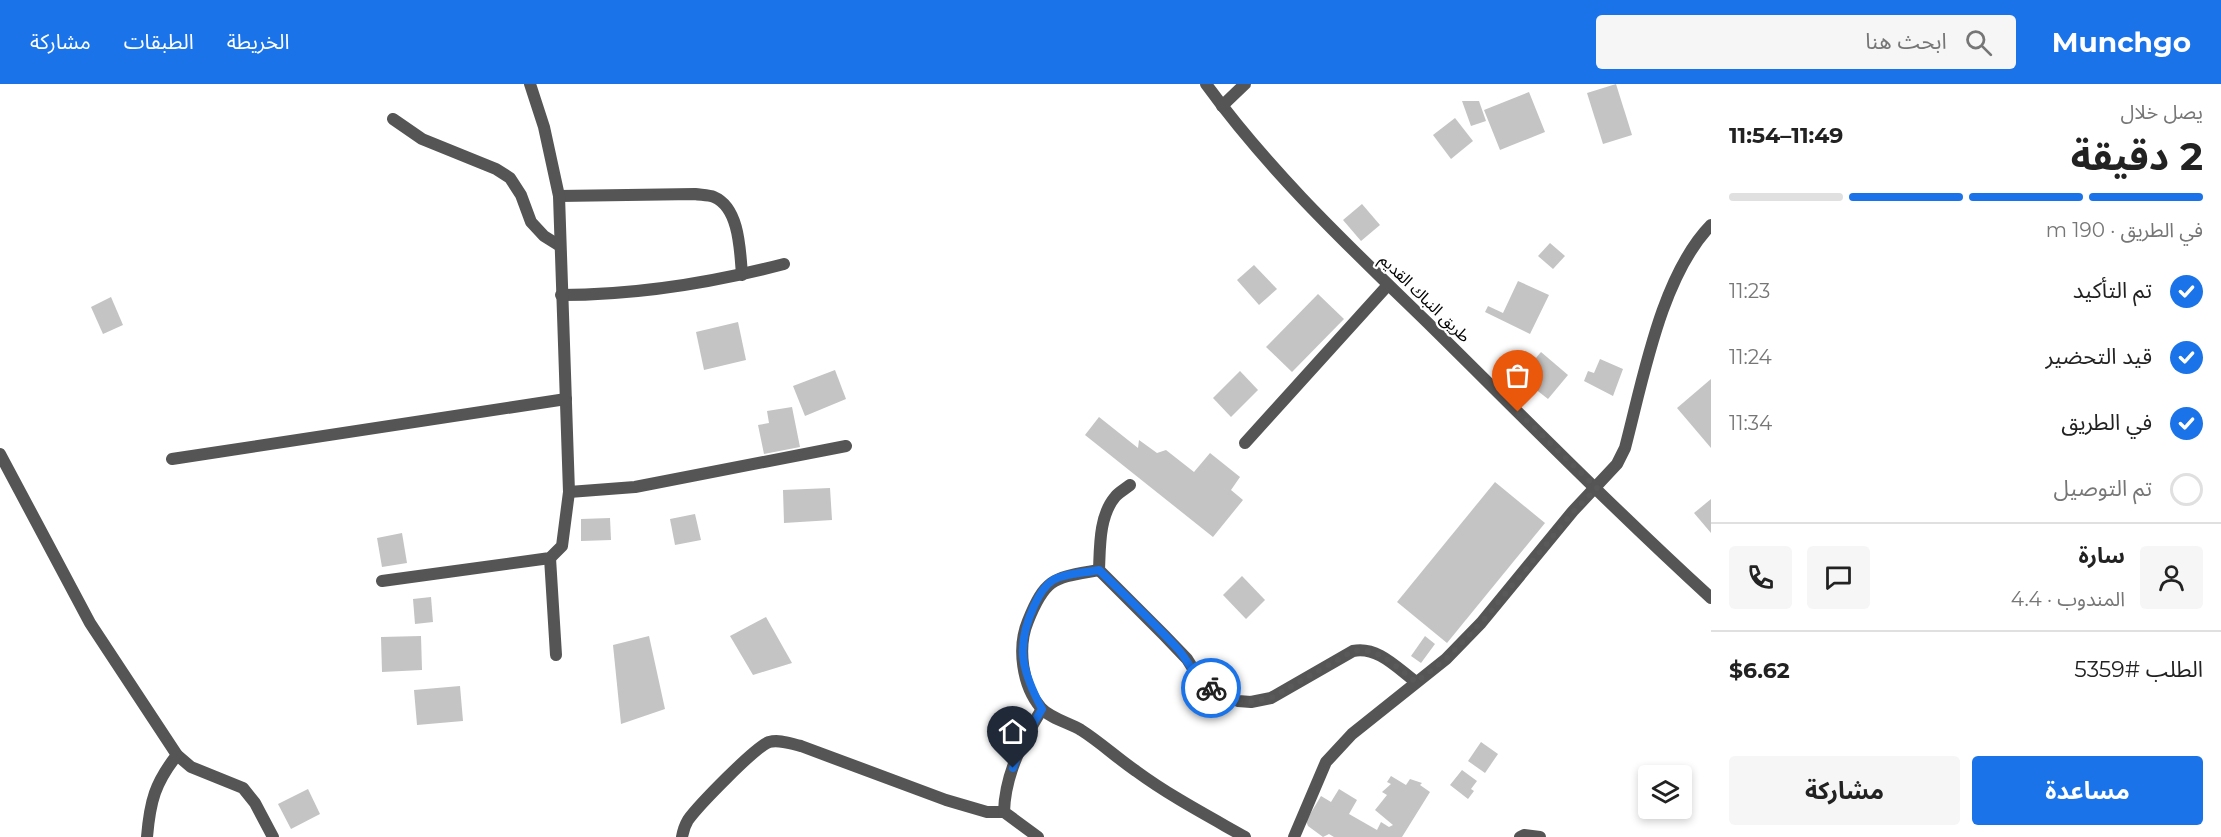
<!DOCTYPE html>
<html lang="ar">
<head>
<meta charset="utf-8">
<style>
  body { margin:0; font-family:Montserrat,"Noto Sans Arabic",sans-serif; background:#f6f6f6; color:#222; direction:rtl; height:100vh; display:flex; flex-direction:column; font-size:22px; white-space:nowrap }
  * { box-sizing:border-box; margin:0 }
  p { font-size:20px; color:#767676 }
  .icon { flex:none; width:33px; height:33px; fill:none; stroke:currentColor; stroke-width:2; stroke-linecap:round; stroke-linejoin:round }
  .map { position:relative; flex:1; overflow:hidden; direction:ltr }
  .details { display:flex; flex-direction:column; background:#fff; width:510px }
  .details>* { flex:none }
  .buttons { position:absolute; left:1638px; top:681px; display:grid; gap:12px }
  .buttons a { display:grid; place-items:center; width:54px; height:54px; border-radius:6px; background:#fff; box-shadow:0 3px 9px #0003; font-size:30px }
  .pin { position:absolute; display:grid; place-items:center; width:51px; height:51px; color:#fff; margin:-62px -26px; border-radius:50% 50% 50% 0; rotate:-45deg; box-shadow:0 0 6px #0007 }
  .pin .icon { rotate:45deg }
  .courier { position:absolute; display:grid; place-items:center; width:60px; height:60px; margin:-30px; border:4px solid #1a73e8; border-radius:50%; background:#fff; color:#222; box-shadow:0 2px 8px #0007 }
  .summary em { font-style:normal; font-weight:700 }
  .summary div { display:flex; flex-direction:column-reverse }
  .summary { display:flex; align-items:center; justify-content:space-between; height:102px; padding:0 18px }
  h1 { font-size:39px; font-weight:700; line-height:45px }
  .bar { display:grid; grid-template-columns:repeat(4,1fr); gap:9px 6px; align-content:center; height:72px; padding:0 18px }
  .bar i { height:8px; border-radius:4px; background:#e0e0e0 }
  .bar .selected { background:#1a73e8 }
  .bar p { grid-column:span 4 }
  .line { display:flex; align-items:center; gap:15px; padding:0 18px; border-top:2px solid #e0e0e0 }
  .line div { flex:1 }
  .round { display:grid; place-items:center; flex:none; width:63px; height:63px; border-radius:6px; background:#f6f6f6 }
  ol { padding:0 18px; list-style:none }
  li { display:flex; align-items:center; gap:18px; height:66px }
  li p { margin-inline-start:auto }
  li .icon { padding:6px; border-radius:50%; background:#1a73e8; color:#fff; stroke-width:4 }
  li:last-child { color:#767676 }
  li i { width:33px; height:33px; border:3px solid #e0e0e0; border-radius:50% }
  .button { display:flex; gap:12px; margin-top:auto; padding:12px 18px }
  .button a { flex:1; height:69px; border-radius:6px; background:#1a73e8; color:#fff; font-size:24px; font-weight:700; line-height:69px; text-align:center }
  .button a+a { background:#f6f6f6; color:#222 }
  header { display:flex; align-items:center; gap:36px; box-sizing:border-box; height:84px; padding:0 30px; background:#1a73e8; color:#fff }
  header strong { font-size:28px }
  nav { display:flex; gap:33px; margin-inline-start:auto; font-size:21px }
  .search { width:420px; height:54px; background:#f6f6f6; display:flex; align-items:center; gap:15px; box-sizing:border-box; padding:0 21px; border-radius:6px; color:#767676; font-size:22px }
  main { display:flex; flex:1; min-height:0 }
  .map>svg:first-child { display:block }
  .building { fill:#c4c4c4 }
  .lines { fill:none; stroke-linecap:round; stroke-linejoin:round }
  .street { stroke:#555; stroke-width:12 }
  .done { stroke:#595959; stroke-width:6; stroke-dasharray:0 10.8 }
  .route { stroke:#1a73e8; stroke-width:8 }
  .labels { text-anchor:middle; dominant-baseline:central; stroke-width:4.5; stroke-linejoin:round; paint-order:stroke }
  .street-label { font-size:16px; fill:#000; stroke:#fff }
</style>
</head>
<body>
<header>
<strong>Munchgo</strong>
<div class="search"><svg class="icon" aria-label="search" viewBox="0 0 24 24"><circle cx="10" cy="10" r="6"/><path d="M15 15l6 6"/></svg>ابحث هنا</div>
<nav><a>الخريطة</a><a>الطبقات</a><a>مشاركة</a></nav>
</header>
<main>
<section class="details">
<div class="summary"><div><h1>2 دقيقة</h1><p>يصل خلال</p></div><em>11:49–11:54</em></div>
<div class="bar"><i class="selected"></i><i class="selected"></i><i class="selected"></i><i></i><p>في الطريق · 190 m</p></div>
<ol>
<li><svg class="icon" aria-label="check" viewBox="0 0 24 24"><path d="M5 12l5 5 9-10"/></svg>تم التأكيد<p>11:23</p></li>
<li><svg class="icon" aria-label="check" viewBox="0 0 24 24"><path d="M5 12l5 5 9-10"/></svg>قيد التحضير<p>11:24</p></li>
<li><svg class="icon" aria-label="check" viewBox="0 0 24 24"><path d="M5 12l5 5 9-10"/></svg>في الطريق<p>11:34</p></li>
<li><i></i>تم التوصيل</li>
</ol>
<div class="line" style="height:108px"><a class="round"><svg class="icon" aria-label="person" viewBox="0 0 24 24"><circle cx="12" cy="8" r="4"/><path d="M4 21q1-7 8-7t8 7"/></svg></a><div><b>سارة</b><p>المندوب · 4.4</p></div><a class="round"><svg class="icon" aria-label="chat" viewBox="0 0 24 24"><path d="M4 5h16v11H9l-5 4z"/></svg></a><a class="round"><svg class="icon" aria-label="phone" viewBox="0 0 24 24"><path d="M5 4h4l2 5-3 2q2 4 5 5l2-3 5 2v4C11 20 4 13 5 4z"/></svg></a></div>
<div class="line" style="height:78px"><div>الطلب #5359</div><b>$6.62</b></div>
<div class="button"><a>مساعدة</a><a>مشاركة</a></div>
</section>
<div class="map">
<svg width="1711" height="753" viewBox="0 0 1711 753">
  <rect width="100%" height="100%" fill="#fff"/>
  <g class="building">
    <polygon points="1616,0 1632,51 1603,60 1587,9"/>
    <polygon points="1529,8 1545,48 1500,66 1484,26"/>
    <polygon points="1462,17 1479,17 1486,37 1471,42"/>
    <polygon points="1455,34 1473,57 1451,75 1433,51"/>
    <polygon points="1362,120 1380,141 1361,157 1343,136"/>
    <polygon points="1550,159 1565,172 1553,185 1538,172"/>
    <polygon points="1254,181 1277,205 1259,221 1237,196"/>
    <polygon points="1518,197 1549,211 1530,250 1485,228 1488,222 1503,229"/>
    <polygon points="1318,210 1344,235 1292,288 1266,263"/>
    <polygon points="111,213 123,241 103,250 91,223"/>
    <polygon points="738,238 746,276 704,286 696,248"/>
    <polygon points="1541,268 1568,291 1548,315 1520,293"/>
    <polygon points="1600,275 1623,285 1613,312 1584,297 1588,287 1594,289"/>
    <polygon points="835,286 846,315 805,332 793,302"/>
    <polygon points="1240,287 1258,306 1231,333 1213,314"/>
    <polygon points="1711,295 1711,364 1677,324"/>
    <polygon points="792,323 800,363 764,370 758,341 769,339 767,327"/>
    <polygon points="1099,333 1138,364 1139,356 1157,369 1166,366 1194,388 1210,369 1240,393 1231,406 1243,416 1213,453 1085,351"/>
    <polygon points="1495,398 1545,439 1447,559 1397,518"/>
    <polygon points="830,404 832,436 784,439 783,406"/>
    <polygon points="1711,415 1711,449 1694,429"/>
    <polygon points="695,430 701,456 675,461 670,435"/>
    <polygon points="610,434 611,456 581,457 581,435"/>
    <polygon points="402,449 407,479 382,483 377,454"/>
    <polygon points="1242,492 1265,516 1246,535 1223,511"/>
    <polygon points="431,513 433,538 415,540 413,515"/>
    <polygon points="766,533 792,579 753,591 730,552"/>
    <polygon points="421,552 422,586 382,588 381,553"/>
    <polygon points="649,552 665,625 621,640 613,561"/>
    <polygon points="1425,552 1435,560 1421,579 1411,572"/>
    <polygon points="460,602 463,637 417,641 414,606"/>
    <polygon points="1481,658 1498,670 1485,689 1468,677"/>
    <polygon points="1462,686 1477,697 1471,705 1474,707 1468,715 1450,701"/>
    <polygon points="1391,692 1406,701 1410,695 1422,699 1420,701 1430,708 1402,753 1334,753 1329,750 1323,753 1308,742 1306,737 1321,712 1331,718 1339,705 1357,716 1349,730 1377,746 1381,738 1389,743 1393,741 1375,726 1387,711 1382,708 1391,700 1387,698"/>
    <polygon points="308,705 320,730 291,745 278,720"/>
  </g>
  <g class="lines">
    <g class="street">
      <path d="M1206,0C1272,91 1354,167 1434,245C1526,336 1616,427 1711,514"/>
      <polyline points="1222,22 1245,0"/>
      <polyline points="393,35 422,55 496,85 510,94 521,111 531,138 544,152 560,162"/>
      <path d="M559,112L695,110C701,111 709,111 714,113C740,124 740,168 742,191"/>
      <path d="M561,211C636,211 711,199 784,180"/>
      <polyline points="1245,359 1388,201"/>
      <polyline points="0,370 90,539 177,671 191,683 243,704 255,719 273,753"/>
      <polyline points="172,375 566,315"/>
      <path d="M1130,401C1125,405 1118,409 1115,413C1099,432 1100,463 1099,486L1164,551L1187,575L1202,599L1238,617L1251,618L1271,614L1353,567C1378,562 1397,584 1416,598"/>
      <polyline points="569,408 635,403 846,362"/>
      <polyline points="550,474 556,571"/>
      <path d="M1099,486C1055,494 1046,492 1028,537C1017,563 1022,602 1041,624C1050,634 1069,639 1081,646C1100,658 1117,674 1136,687C1170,712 1208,732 1245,753"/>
      <polyline points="382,497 550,474 562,462 569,408 559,112 544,43 530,0"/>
      <path d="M147,753C150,717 155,699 177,671"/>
      <path d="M682,753C683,747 685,741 688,736C698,722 755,663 769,658C780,655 791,660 801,662L946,716L987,728H1004"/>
      <path d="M1038,753L1004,728C1005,690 1023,656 1042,625"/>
      <path d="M1294,753L1326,678L1352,650L1446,575L1481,539L1573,427L1617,380L1625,364C1643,296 1661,192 1711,141"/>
      <polyline points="1520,753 1524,751 1540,753"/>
    </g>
  </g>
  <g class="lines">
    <path class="done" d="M1211,604L1238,617L1251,618L1271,614L1353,567C1378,562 1397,584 1416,598L1446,575L1481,539L1573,428L1597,404L1518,328"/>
    <path class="route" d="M1013,684L1022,659L1042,625C1022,587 1015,563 1034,522C1038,513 1044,502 1053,496C1065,489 1085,489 1099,486C1126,512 1153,538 1178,565C1189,578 1196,596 1211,604"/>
  </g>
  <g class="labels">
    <g class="street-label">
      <text transform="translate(1425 214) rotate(44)">طريق النباك القديم</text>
    </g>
  </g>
</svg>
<div class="buttons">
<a><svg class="icon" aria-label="layers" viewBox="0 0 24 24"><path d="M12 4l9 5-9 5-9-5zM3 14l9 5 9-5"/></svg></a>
</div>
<div class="pin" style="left:1518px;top:328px;background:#ea580c"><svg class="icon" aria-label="bag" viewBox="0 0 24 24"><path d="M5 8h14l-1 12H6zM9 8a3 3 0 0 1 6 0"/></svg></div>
<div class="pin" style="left:1013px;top:684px;background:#1f2937"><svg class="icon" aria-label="home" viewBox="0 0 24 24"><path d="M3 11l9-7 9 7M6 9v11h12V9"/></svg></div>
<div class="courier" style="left:1211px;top:604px"><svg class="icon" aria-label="bike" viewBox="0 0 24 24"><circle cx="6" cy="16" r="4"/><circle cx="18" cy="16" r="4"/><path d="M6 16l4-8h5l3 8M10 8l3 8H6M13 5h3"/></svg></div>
</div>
</main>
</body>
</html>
